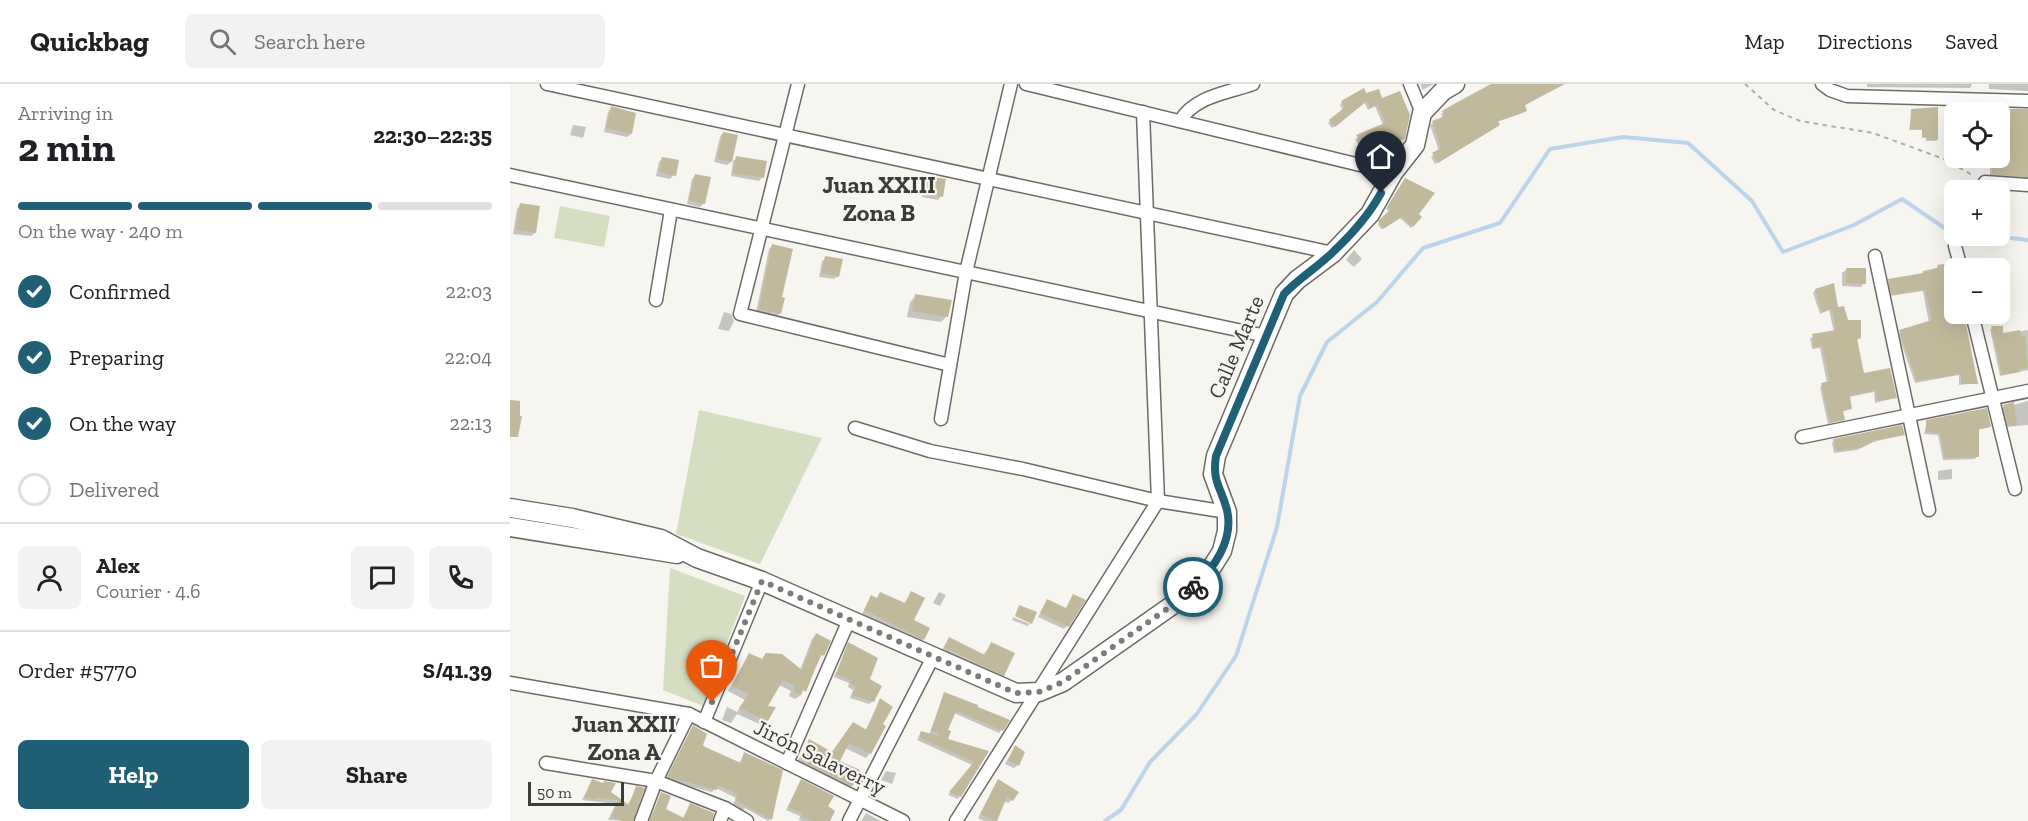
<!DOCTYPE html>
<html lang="en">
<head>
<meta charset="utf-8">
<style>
  body { margin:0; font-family:"Zilla Slab",serif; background:#f2f2f2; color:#202124; height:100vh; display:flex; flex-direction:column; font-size:22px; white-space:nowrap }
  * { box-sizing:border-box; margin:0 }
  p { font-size:20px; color:#757577 }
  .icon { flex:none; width:33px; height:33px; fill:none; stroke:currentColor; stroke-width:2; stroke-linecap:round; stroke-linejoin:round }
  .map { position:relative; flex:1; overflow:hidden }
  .drawer { display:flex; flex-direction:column; background:#fff; width:510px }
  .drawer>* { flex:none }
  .tools { position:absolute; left:1434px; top:18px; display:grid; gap:12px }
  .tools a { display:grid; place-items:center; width:66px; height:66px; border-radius:9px; background:#fff; box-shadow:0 6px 24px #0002; font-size:30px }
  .scale { position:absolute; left:18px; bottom:15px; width:96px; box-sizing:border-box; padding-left:6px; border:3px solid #3b3b39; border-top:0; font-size:16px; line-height:21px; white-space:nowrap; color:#3b3b39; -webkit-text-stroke:4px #f7f5f0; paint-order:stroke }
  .pin { position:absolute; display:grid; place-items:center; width:51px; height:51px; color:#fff; margin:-62px -26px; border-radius:50% 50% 50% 0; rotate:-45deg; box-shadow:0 0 6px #0007 }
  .pin .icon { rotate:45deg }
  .courier { position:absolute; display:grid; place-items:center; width:60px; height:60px; margin:-30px; border:4px solid #205f75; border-radius:50%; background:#fff; color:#222; box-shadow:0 2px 8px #0007 }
  .overview em { font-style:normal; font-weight:700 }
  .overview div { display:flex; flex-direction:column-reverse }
  .overview { display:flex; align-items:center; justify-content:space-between; height:102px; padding:0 18px }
  h1 { font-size:39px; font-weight:700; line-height:45px }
  .bar { display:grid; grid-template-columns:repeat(4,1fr); gap:9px 6px; align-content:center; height:72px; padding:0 18px }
  .bar i { height:8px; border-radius:4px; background:#e0e0e0 }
  .bar .on { background:#205f75 }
  .bar p { grid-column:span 4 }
  .line { display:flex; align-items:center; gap:15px; padding:0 18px; border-top:2px solid #e0e0e0 }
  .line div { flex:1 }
  .round { display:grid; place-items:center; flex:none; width:63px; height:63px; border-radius:9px; background:#f2f2f2 }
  ol { padding:0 18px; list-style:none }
  li { display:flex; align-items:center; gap:18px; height:66px }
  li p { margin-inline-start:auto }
  li .icon { padding:6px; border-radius:50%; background:#205f75; color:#fff; stroke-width:4 }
  li:last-child { color:#757577 }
  li i { width:33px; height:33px; border:3px solid #e0e0e0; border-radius:50% }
  .primary-button { display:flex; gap:12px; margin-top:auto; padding:12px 18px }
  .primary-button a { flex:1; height:69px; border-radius:9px; background:#205f75; color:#fff; font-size:24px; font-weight:700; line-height:69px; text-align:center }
  .primary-button a+a { background:#f2f2f2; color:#202124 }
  header { display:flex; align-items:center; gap:36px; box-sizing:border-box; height:84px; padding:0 30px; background:#fff; border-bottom:2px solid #e0e0e0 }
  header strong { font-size:28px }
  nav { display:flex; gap:33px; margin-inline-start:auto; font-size:21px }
  .search { width:420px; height:54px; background:#f2f2f2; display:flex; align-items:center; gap:15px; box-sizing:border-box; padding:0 21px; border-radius:9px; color:#757577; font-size:22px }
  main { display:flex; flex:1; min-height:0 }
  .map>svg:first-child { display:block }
  .green { fill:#d6dec2 }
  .shadow { fill:#0003 }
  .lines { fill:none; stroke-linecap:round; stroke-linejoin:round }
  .stream { stroke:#bcd5ec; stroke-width:4 }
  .building { fill:#c1b99b }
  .street-casing { stroke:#6c6b66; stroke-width:15 }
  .secondary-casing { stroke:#6c6b66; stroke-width:21 }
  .path { stroke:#aeada9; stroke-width:2; stroke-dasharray:4.5 4.5; stroke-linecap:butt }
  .street { stroke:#fff; stroke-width:12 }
  .secondary { stroke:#fff; stroke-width:18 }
  .done { stroke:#7d7c79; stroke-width:6; stroke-dasharray:0 10.8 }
  .route { stroke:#205f75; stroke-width:8 }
  .labels { text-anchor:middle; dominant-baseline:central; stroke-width:4.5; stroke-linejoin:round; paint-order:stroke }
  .street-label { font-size:22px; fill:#3b3b39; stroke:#f7f5f0 }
  .neighbourhood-label { font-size:24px; font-weight:bold; fill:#3b3b39; stroke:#f7f5f0 }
</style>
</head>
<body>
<header>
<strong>Quickbag</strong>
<div class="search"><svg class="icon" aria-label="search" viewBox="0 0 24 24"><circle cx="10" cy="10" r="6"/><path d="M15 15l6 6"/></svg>Search here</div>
<nav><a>Map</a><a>Directions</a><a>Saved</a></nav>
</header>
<main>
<section class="drawer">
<div class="overview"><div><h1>2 min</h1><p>Arriving in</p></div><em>22:30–22:35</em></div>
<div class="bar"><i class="on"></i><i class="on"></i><i class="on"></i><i></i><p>On the way · 240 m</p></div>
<ol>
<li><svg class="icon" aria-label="check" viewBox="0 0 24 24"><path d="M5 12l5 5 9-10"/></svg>Confirmed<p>22:03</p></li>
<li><svg class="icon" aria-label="check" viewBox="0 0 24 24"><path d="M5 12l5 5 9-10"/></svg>Preparing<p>22:04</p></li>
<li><svg class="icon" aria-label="check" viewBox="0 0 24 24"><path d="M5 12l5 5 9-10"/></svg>On the way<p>22:13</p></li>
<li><i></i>Delivered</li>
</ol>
<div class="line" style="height:108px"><a class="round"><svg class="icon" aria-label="person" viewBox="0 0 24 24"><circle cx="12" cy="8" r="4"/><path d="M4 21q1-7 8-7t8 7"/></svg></a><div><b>Alex</b><p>Courier · 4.6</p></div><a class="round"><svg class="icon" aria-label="chat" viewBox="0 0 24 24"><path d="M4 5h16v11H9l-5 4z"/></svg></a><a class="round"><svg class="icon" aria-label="phone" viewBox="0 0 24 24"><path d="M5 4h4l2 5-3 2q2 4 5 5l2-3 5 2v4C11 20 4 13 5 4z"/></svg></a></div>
<div class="line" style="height:78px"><div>Order #5770</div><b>S/41.39</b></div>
<div class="primary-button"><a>Help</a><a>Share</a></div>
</section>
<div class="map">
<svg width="1518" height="737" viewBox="0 0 1518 737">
  <rect width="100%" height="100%" fill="#f7f5f0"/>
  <g class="green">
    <polygon points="50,122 100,132 94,163 44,154"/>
    <polygon points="189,326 312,354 250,480 166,450"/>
    <polygon points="160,484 235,512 193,622 153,606"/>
  </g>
  <g class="shadow">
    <polygon points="911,0 924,0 912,6"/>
    <polygon points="984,0 1051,0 1014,22 1016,27 1013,29 987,38 986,43 925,80 921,73 929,67 920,41 933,34 931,31 933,28"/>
    <polygon points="1357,0 1462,0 1460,4 1357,3"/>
    <polygon points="1479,0 1518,0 1518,7 1479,5"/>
    <polygon points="868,7 891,57 882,61 885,66 873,74 867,61 854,70 845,55 873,41 865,22 858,26 854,18 822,44 818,39 833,26 830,21 832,18"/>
    <polygon points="102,24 121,50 117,53 94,48 98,28"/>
    <polygon points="1402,26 1427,56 1425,57 1416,57 1416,54 1412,54 1412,46 1399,46"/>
    <polygon points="1481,26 1518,26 1518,95 1480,92 1480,79 1460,80 1460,74 1490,74 1490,28 1479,28"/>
    <polygon points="63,41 76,43 73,54 60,51"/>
    <polygon points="213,49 221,78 217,81 204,78 210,53"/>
    <polygon points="152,74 164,91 160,95 146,92 149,78"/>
    <polygon points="227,74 252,93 249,97 221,92 223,77"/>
    <polygon points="185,92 194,119 190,123 177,120 182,95"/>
    <polygon points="419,94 431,112 428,116 412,113 415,97"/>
    <polygon points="893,98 909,133 901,144 890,134 871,145 868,140 880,128 876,125"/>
    <polygon points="10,121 25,149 21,152 3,150 7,125"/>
    <polygon points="263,161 270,214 270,229 266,233 246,229 259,165"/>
    <polygon points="844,166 852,175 844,183 836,176"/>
    <polygon points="316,174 328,192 324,195 309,193 312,177"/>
    <polygon points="1440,181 1444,193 1444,230 1452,230 1467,299 1449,301 1449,291 1405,299 1388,250 1419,239 1413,207 1380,212 1377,198 1410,191 1428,183"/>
    <polygon points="1336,186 1354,199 1351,203 1332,202 1332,189"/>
    <polygon points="1305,206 1327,224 1350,254 1347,256 1353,291 1385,314 1365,319 1364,308 1339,313 1341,324 1332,328 1333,335 1318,340 1310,303 1317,299 1310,264 1302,265 1300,254 1324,248 1319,226 1310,230 1303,209"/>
    <polygon points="406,212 437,232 431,238 397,233 400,218"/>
    <polygon points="214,228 221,230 224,237 219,247 208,245"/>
    <polygon points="1518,234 1518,286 1490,292 1480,245 1492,243 1492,251 1518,246"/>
    <polygon points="1518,317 1518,341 1496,343 1491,324"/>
    <polygon points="1417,338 1480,343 1467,346 1467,372 1465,375 1433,376 1428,351 1414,350"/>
    <polygon points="1393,351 1363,358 1347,366 1324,369 1322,359 1324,356"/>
    <polygon points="1442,385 1442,395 1428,396 1428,387"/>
    <polygon points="429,508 436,511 430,522 423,519"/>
    <polygon points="401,509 402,537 413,555 409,559 352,530 361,513 366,515 370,510 394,520"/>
    <polygon points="535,520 557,542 554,545 528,533"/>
    <polygon points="503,533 520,540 517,542 502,536"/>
    <polygon points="306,551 319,558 290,612 285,615 279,612 281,607 269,601 256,623 257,636 252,641 227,630 221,639 212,636 217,623 227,628 235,616 218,607 239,571 290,586 302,555"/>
    <polygon points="439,555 473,571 482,560 493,591 488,596 430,569"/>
    <polygon points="339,560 358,596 363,617 359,620 340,614 343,606 338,603 339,599 324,593"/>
    <polygon points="434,610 498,637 489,649 444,629 436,647 436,655 477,668 448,715 438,711 462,681 407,656 411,648 419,651"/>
    <polygon points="370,616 370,641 360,669 356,674 335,664 328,678 342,701 338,705 294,685 296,682 287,678 299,657 322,669 355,647"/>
    <polygon points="183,643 191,661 229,680 234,670 260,735 258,737 235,724 232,727 222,722 226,714 206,704 202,708 155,696"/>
    <polygon points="505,663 508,681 504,684 495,680"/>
    <polygon points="376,687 386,689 382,700 371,696"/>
    <polygon points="82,697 117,722 127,704 122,737 98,736 106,720 72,716"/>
    <polygon points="291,697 323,728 318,737 292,737 289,736 290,732 276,726"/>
    <polygon points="488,697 502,716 498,719 494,717 486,737 474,737 468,734"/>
    <polygon points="151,710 154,726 172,735 180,721 203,730 201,737 139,737"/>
    <polygon points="356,729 371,737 351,737"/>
  </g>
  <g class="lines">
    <g class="stream">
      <polyline points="1482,152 1518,156"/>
      <polyline points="595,737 611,726 640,678 686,631 726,572 767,443 790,312 817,258 867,218 913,164 990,139 1040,65 1113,53 1178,59 1242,117 1273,168 1344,141 1392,115 1436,145 1444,146"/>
    </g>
  </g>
  <g class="building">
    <polygon points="981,0 1055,0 1015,21 1017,27 988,37 990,41 928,79 922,69 931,64 922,37 935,32 932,27 944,20"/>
    <polygon points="854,4 856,9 869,5 872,14 890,7 900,31 895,55 884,60 886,66 876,72 870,60 857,69 846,51 875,39 868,21 860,24 857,17 825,43 819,36 835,23 831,17"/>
    <polygon points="101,22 126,29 122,50 96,44"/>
    <polygon points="1428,23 1428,56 1417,56 1417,53 1412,53 1412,45 1400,45 1401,25"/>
    <polygon points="1490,25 1518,25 1518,93 1482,90 1482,74 1490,74"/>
    <polygon points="213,48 228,51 222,78 207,75"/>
    <polygon points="226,72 257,77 254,94 223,89"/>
    <polygon points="152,73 169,76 166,92 149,88"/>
    <polygon points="185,90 201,93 195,120 179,116"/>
    <polygon points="418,92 436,95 433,113 415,110"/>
    <polygon points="895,94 925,109 909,130 912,133 903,143 892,133 873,145 868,137 880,126 877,123"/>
    <polygon points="10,119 30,122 26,149 6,146"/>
    <polygon points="262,160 283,165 272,213 275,214 271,230 249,225"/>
    <polygon points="315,172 333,175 329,193 312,189"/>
    <polygon points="1441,179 1444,189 1444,230 1454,230 1468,300 1451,300 1451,290 1407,297 1390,249 1389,246 1422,236 1415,205 1382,211 1378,195 1413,189 1413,187 1428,184 1427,181"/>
    <polygon points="1336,184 1356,184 1356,200 1336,199"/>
    <polygon points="1324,199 1328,223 1334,222 1338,236 1351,236 1351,254 1347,255 1354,289 1380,284 1387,314 1367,317 1366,306 1340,312 1342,325 1333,327 1335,336 1320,339 1311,299 1320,297 1312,262 1304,264 1302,250 1326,246 1322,225 1312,228 1305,205"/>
    <polygon points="405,210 442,216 438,233 402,227"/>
    <polygon points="1481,242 1493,242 1493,249 1510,246 1511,252 1515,252 1518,284 1509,285 1510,288 1492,291"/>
    <polygon points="0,316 10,317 10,332 12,332 8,353 0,353"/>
    <polygon points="1504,318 1507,341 1498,342 1493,321"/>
    <polygon points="1477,324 1481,343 1469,345 1469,373 1435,374 1430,349 1416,348 1416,336"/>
    <polygon points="1392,341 1395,351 1366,356 1351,364 1326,367 1323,355"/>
    <polygon points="401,507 415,514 404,536 420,544 414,556 354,526 361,511 367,514 370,508 395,519"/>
    <polygon points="563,510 576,516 559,543 530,529 537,515 556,524"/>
    <polygon points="509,521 527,528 522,540 505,532"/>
    <polygon points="306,549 321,557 314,572 311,570 296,608 293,606 291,611 283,607 285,602 273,596 258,622 266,623 258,637 229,624 239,610 222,602 239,569 252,575 256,569 272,570 292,586"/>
    <polygon points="439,553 475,571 481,558 505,569 494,592 434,563"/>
    <polygon points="338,558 368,574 360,595 372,602 364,618 342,611 346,603 340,599 341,596 326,590"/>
    <polygon points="434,608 468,621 468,623 500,636 493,647 446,627 438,646 441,647 438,655 479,667 451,713 439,708 464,678 409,653 411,647 428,652 429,649 421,647"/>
    <polygon points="370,614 383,623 373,640 376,642 361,670 339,659 330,677 350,686 343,702 298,680 299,677 291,673 299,655 322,668 343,638 357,646"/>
    <polygon points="183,641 197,650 193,661 195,663 231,679 234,668 273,686 262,736 225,716 228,710 208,701 207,706 157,693"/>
    <polygon points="505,661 515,668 509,682 498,676"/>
    <polygon points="82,695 93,699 94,697 106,699 101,708 119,721 126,702 135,704 123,737 112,737 101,732 108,716 86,714 85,716 74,713"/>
    <polygon points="291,695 324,712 318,722 325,727 320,737 303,737 291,733 292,729 278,723"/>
    <polygon points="488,695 509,708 503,717 497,713 487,737 484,737 470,730"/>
    <polygon points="151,708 161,712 156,725 174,734 180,719 204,729 202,737 140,737"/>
  </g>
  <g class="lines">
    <defs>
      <g id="street">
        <polyline points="37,0 823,169"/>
        <polyline points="288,0 230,230 440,281"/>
        <polyline points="516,0 883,89"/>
        <polyline points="900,0 912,29"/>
        <polyline points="1312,0 1320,6 1337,12 1518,17"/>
        <path d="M670,37C685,12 717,9 743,0"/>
        <polyline points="0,91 756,252"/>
        <polyline points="1475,98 1518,101"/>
        <polyline points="1445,162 1451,184"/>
        <polyline points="1365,172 1419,426"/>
        <polyline points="146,216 161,126"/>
        <polyline points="1462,230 1505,405"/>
        <polyline points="431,335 456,188 501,0"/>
        <polyline points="345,344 420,367 513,385 648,417 717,428"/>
        <polyline points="1292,353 1518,307"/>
        <polyline points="0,599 179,630 393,737"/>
        <polyline points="194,638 252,497"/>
        <polyline points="36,679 146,697 215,724 237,737"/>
        <polyline points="277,679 339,536"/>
        <polyline points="131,737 146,697 179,630"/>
        <polyline points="210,737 215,724"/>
        <polyline points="339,737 423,573"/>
        <polyline points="446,737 648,417 633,28"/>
      </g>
      <g id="secondary">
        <polyline points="0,424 62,434 151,455 187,474 252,497 506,609 529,608 553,598 664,520 697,491 712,467 717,447 717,428 703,390 706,372 774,210 787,196 823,169 860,130 883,89 905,61 912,29 933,7 945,0"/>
        <polyline points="0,443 167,470"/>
      </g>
    </defs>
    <use href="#street" class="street-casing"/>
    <use href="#secondary" class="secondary-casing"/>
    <polyline class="path" points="1235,0 1264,26 1290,37 1363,49 1434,75 1464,92"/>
    <use href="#street" class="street"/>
    <use href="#secondary" class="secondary"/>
  </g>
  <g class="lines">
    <polyline class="done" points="202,618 252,497 506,609 529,608 553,598 664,520 683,503"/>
    <path class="route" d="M683,503C704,485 724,456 717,426C711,403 702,398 706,372L774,210C789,194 808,183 824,167C842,150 859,131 871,109"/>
  </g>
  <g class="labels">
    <g class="street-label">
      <text transform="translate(726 263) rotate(-67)">Calle Marte</text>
      <text transform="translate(310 673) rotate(26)">Jirón Salaverry</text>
    </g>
    <g class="neighbourhood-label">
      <text x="369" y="100">Juan XXIII<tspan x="369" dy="28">Zona B</tspan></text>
      <text x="114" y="639">Juan XXII<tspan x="114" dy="28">Zona A</tspan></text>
    </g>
  </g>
</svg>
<div class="tools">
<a><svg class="icon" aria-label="locate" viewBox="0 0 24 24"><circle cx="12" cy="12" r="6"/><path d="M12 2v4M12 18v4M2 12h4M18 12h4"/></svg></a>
<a>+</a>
<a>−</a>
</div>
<div class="scale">50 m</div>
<div class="pin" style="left:202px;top:618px;background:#ea580c"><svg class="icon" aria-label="bag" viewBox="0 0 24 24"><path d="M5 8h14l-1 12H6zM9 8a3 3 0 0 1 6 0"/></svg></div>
<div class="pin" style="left:871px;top:109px;background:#1f2937"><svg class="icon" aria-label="home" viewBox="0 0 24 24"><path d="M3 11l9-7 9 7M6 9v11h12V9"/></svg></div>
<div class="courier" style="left:683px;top:503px"><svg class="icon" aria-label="bike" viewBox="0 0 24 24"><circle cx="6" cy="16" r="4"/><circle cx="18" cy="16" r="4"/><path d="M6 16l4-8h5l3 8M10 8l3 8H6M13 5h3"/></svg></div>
</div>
</main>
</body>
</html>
